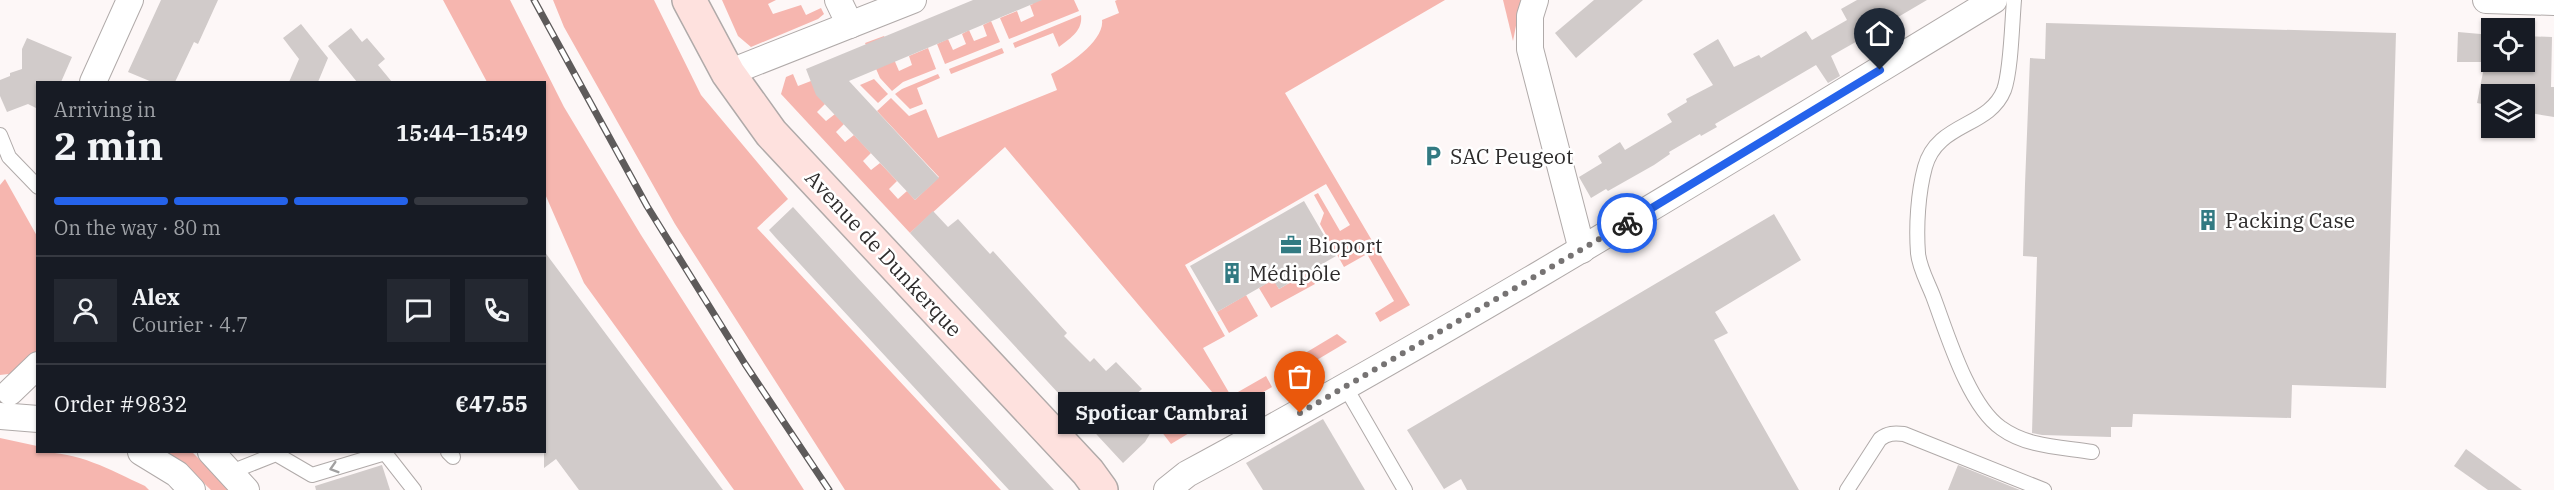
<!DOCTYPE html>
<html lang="en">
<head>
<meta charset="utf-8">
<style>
  body { margin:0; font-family:"IBM Plex Serif",serif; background:#242831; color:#f1f3f6; height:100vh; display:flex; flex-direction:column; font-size:22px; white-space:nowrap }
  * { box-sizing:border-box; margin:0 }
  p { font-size:20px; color:#9ea1a6 }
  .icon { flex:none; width:33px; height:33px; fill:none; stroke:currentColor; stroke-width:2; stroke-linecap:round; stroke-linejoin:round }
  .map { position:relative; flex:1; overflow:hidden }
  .sheet { position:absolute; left:36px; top:81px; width:510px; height:372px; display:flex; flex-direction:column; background:#171b24; border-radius:0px; box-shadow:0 2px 4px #0004 }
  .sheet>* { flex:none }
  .controls { position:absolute; left:2481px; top:18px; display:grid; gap:12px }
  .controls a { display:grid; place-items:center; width:54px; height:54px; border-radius:0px; background:#171b24; box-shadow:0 2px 4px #0004; font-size:30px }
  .pin { position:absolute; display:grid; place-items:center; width:51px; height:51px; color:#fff; margin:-62px -26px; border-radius:50% 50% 50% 0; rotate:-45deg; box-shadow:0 0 6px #0007 }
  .pin .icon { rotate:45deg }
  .courier { position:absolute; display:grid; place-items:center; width:60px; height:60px; margin:-30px; border:4px solid #2563eb; border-radius:50%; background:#fff; color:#222; box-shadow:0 2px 8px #0007 }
  .bubble { position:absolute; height:42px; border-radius:0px; background:#171b24; box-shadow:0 2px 4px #0004; font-size:20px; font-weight:800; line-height:42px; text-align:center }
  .summary em { font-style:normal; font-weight:800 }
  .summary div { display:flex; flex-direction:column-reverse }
  .summary { display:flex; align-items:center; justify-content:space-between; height:102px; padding:0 18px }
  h1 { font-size:39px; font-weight:800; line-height:45px }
  .bar { display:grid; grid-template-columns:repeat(4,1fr); gap:9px 6px; align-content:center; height:72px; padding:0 18px }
  .bar i { height:8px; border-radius:4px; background:#363941 }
  .bar .current { background:#2563eb }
  .bar p { grid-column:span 4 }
  .line { display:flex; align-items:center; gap:15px; padding:0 18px; border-top:2px solid #363941 }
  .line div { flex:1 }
  .round { display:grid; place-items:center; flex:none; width:63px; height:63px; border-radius:0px; background:#242831 }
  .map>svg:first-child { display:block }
  .green { fill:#f6b6af }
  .building { fill:#d1cbca }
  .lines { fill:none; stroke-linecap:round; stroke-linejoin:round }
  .lane-casing { stroke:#b0aaa9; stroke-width:16 }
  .street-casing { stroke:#b0aaa9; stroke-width:28 }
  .secondary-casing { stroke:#b0aaa9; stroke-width:36 }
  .lane { stroke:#fff; stroke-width:14 }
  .street { stroke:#fff; stroke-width:26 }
  .secondary { stroke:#fee1de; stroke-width:33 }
  .rail-casing { stroke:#5e5b5b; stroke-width:7 }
  .rail { stroke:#fff; stroke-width:4.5; stroke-dasharray:14; stroke-linecap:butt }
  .oneway { stroke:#a1a0a0 }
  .done { stroke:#767373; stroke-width:6; stroke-dasharray:0 10.8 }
  .route { stroke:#2563eb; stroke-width:8 }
  .labels { text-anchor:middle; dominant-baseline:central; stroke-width:5; stroke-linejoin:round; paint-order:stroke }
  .poi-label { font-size:21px; fill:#2e2c2c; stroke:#fff; text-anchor:start }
  .street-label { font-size:21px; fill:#2e2c2c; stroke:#fff }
</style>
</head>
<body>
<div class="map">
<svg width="2554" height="490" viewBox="0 0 2554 490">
  <rect width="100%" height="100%" fill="#fdf7f7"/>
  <g class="green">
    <polygon points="443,0 510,0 564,107 641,235 804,490 734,490 584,283 545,194 544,82 487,82"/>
    <polygon points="553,0 654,0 701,95 788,199 757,228 1001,490 845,490 675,224 564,27"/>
    <polygon points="722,0 776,0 768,4 773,14 801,5 806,15 821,8 824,14 818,19 751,47 738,36"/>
    <polygon points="1032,0 1074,0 1079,11 1009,39 1000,18 1017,11 1021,22 1034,16 1030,5 1033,4"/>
    <path d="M1117,0H1445L1285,93L1410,305L1380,322L1375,313L1394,301L1367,254L1344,267L1320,224L1324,213L1314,195L1318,193L1340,231L1350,225L1326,184L1185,265L1225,336L1203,348L1231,396L1266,376L1272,387L1229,412L1005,147L910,233L781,94L786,77L793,74L798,86L811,81L825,104L817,112L826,121L835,114L844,124L836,132L845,142L854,135L871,153L863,161L871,170L880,163L897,181L889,189L898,199L907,191L915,200L939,177L877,111L891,98L909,116L926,109L938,138L1057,90L1051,74C1068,66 1105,40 1102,20L1119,13L1115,1Z"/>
    <polygon points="1503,0 1521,0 1513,41"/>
    <path d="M1081,15C1083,31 1070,38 1059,47L1053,33L1015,48L1013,43Z"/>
    <polygon points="991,21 1000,42 945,64 937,44 948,39 953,50 966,44 962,34 969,30 974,41 987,36 983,25"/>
    <polygon points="884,36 899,71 912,65 909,56 928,48 936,69 903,82 892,91 880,78 865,43"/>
    <polygon points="1002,48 1004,53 951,74 949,69"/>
    <polygon points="938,74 940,78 917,88 923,104 910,109 895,94 902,89"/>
    <polygon points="874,79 888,94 878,103 860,85"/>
    <polygon points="5,179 37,236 38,356 17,373 0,375 0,185"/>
    <polygon points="1308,272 1315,284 1271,308 1259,288 1273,279 1279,289"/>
    <polygon points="1246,295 1258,316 1229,333 1217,312"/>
    <polygon points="1337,334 1347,342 1305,367 1302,355"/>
    <polygon points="1190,395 1197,397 1214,418 1171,444 1161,431 1179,402"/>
    <path d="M0,438L37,446L38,452C80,452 108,469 145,486L149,490H0Z"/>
    <polygon points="161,452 192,452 231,490 211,490 183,463"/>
  </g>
  <g class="building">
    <polygon points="161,0 218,0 198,44 194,42 175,82 152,82 128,72"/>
    <polygon points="973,0 1042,0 849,81 939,178 915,200 816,95 806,69"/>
    <polygon points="1594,0 1643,0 1576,58 1555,33"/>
    <polygon points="1857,0 1927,0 1876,30 1878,33 1863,42 1861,39 1831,56 1840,76 1828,83 1816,65 1715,124 1717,127 1701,136 1700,134 1669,152 1670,154 1654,165 1608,191 1606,189 1591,198 1579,177 1602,163 1598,156 1620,142 1625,150 1672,122 1667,114 1687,102 1686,99 1713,85 1693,54 1718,39 1734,67 1759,55 1761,58 1806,31 1812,40 1847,20 1841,9"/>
    <polygon points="2046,23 2396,33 2386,388 2292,385 2291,418 2133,414 2132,427 2111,427 2111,437 2042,435 2032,433 2037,257 2023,256 2025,184 2030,58 2045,59"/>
    <polygon points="301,24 328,58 318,82 289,82 299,59 283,38"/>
    <polygon points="351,28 362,42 367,38 385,59 378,65 392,82 357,82 328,46"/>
    <polygon points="2458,32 2492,35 2492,62 2524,62 2524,36 2552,37 2551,87 2554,87 2554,117 2524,112 2524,94 2492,94 2492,106 2477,103 2485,62 2457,62"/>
    <polygon points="27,38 72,57 61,82 38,82 38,109 28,104 7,112 0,96 0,80 10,76 10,73 22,69 22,49"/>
    <polygon points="1304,201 1336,256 1279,289 1273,280 1217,312 1190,266"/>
    <polygon points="793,207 857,277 1054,490 1009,490 776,238 769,230"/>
    <polygon points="933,211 948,227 958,219 990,254 993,251 1067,333 1064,336 1090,362 1094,358 1106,371 1116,362 1142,389 1128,401 1151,432 1145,442 1123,463 910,233"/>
    <polygon points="1774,214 1801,260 1715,312 1728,333 1714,340 1799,490 1467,490 1461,479 1444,489 1407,430"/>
    <polygon points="544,251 644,385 723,490 579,490 556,459 544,468"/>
    <polygon points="1323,419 1365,490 1263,490 1246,463"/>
    <polygon points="2466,449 2522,490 2488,490 2454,466"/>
    <polygon points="382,465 390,490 316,490 315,486"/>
    <polygon points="1958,465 2020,490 1948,490"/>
  </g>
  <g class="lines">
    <defs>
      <g id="lane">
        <path d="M2014,0C2012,23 2011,71 2004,90C1989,128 1937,122 1925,167C1918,193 1916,226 1918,253C1919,267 1928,283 1933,296C1947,333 1968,405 2001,428C2027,447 2061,447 2092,452"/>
        <polyline points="0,135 9,157 38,187"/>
        <polyline points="1346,388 1405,490"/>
        <polyline points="448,452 453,457"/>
        <polyline points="231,472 276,454 312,475 385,453 414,490"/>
        <path d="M1847,490L1880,439C1888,433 1894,433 1904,434L2044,490"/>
      </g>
      <g id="street">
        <polyline points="838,0 850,25"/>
        <polyline points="1535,0 1530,16 1530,49 1582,250"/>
        <polyline points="2486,0 2554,2"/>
        <polyline points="728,73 913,0"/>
        <polyline points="93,82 130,0"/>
        <polyline points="10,392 38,365"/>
        <polyline points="0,416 38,419"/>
        <polyline points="141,452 177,474 192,490"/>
        <polyline points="211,452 246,490"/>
        <path d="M1167,490L1187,474C1462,326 1727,162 1994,0"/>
      </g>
      <polyline id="secondary" points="689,0 728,73 771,133 1088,472 1101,490"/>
    </defs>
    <use href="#lane" class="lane-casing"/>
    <use href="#street" class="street-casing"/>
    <use href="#secondary" class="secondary-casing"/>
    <use href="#lane" class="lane"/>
    <use href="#street" class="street"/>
    <use href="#secondary" class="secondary"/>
    <defs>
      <polyline id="rail" points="534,0 647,206 745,364 829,490"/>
    </defs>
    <use href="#rail" class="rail-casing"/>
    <use href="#rail" class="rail"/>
  </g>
  <defs><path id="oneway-chevron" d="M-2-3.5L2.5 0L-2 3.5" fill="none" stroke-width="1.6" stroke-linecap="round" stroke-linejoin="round" transform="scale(1.5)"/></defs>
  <use class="oneway" href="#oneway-chevron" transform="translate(334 468) rotate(163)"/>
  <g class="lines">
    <polyline class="done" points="1300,413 1627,223"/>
    <polyline class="route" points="1627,223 1880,70"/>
  </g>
  <defs>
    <symbol id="parking-bare" viewBox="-9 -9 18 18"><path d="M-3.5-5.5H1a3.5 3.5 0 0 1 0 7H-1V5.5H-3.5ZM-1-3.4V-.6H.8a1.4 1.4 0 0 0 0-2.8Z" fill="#327a82" stroke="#fff" stroke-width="2.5" paint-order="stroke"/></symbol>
    <symbol id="building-bare" viewBox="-9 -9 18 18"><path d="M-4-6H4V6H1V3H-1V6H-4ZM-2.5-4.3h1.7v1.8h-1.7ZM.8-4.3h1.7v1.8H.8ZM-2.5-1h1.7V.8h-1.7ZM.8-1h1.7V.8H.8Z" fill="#327a82" stroke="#fff" stroke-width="2.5" paint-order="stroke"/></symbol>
    <symbol id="office-bare" viewBox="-9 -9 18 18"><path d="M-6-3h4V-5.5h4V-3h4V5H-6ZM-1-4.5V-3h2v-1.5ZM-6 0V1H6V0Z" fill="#327a82" stroke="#fff" stroke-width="2.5" paint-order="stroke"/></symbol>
  </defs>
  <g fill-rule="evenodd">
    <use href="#parking-bare" x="1418" y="141" width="30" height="30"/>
    <use href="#building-bare" x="2193" y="205" width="30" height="30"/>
    <use href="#office-bare" x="1276" y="230" width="30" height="30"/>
    <use href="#building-bare" x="1217" y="258" width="30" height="30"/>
  </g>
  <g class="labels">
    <g class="poi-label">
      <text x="1450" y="156">SAC Peugeot</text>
      <text x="2225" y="220">Packing Case</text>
      <text x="1308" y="245">Bioport</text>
      <text x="1249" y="273">Médipôle</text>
    </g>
    <g class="street-label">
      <text transform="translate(884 253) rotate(47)">Avenue de Dunkerque</text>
    </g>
  </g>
</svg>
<div class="controls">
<a><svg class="icon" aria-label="locate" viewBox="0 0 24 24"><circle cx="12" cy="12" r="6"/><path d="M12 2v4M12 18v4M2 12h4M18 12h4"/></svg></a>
<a><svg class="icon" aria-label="layers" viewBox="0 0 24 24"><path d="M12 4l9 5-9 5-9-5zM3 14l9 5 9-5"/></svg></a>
</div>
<div class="pin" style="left:1300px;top:413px;background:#ea580c"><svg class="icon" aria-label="bag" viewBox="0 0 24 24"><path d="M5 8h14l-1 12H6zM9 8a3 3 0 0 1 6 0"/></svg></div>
<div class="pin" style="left:1880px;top:70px;background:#1f2937"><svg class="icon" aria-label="home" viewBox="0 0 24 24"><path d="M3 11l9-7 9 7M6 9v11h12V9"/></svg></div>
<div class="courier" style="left:1627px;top:223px"><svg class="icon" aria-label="bike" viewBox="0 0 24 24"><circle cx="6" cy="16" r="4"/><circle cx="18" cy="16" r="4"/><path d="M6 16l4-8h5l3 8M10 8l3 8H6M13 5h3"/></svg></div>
<div class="bubble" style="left:1058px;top:392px;width:207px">Spoticar Cambrai</div>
<section class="sheet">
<div class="summary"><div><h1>2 min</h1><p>Arriving in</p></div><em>15:44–15:49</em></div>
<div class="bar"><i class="current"></i><i class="current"></i><i class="current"></i><i></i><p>On the way · 80 m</p></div>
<div class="line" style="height:108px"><a class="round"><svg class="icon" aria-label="person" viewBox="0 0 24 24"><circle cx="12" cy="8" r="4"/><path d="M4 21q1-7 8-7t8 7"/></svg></a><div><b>Alex</b><p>Courier · 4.7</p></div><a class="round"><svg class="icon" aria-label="chat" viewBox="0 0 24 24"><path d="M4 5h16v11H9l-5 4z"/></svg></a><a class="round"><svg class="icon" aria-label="phone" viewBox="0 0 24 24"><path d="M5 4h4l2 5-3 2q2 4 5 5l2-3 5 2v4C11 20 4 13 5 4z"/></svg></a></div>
<div class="line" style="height:78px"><div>Order #9832</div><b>€47.55</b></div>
</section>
</div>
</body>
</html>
